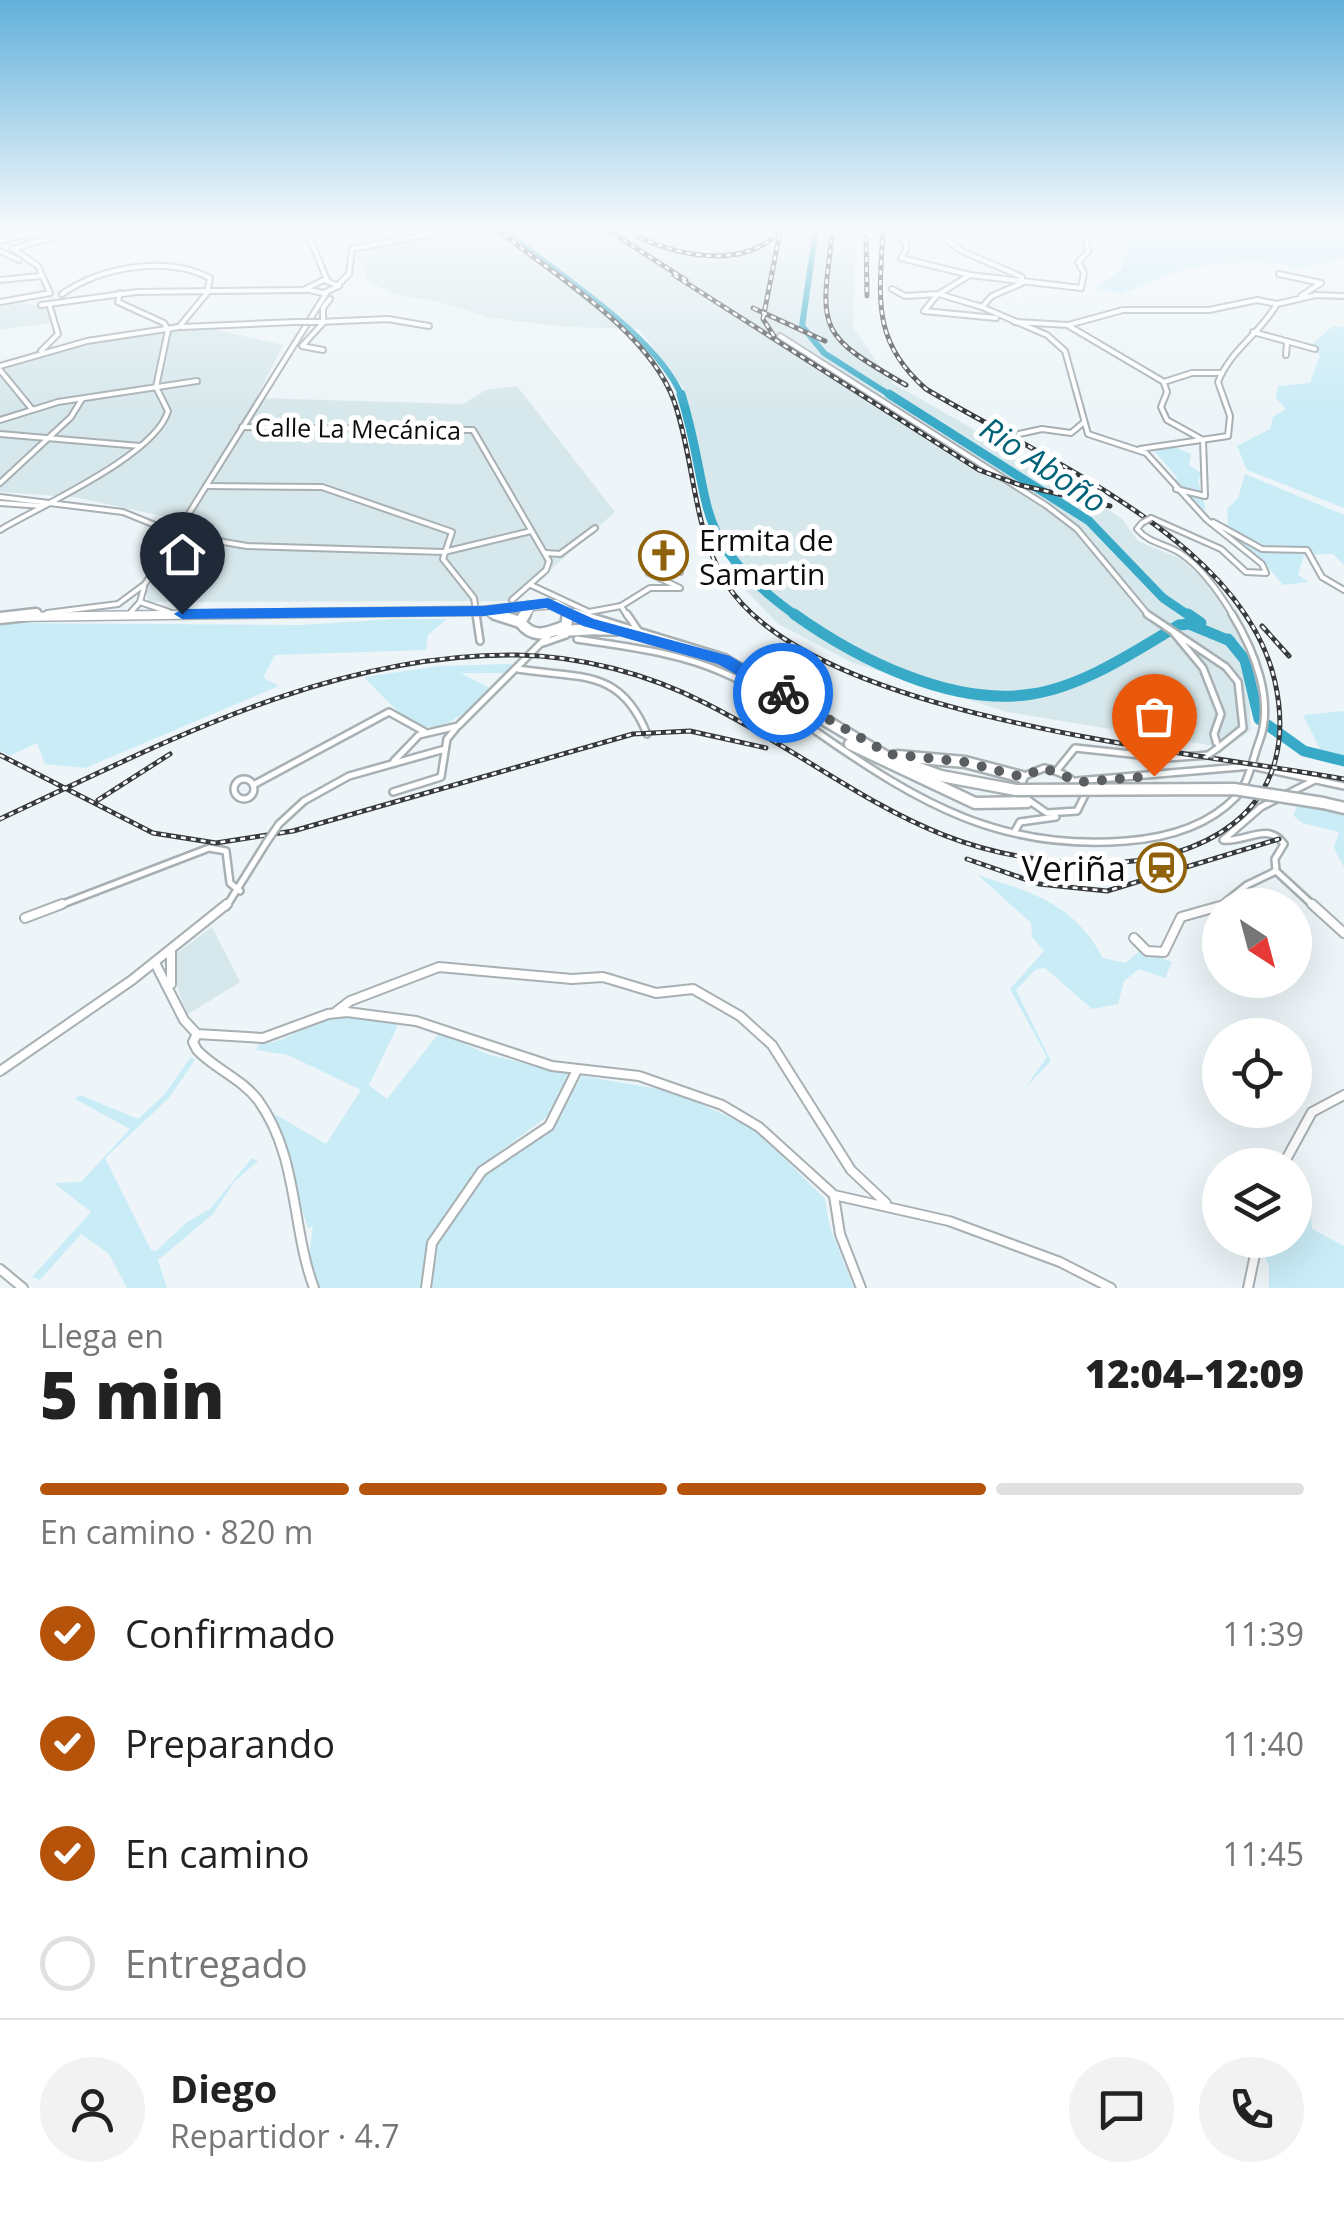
<!DOCTYPE html>
<html lang="es">
<head>
<meta charset="utf-8">
<style>
  body { margin:0; font-family:"Open Sans",sans-serif; background:#f2f2f2; color:#222; height:100vh; display:flex; flex-direction:column; font-size:38px; white-space:nowrap }
  * { box-sizing:border-box; margin:0 }
  p { font-size:32px; color:#767676 }
  .icon { flex:none; width:55px; height:55px; fill:none; stroke:currentColor; stroke-width:2; stroke-linecap:round; stroke-linejoin:round }
  .map { position:relative; height:1288px; overflow:hidden }
  .details { display:flex; flex-direction:column; background:#fff; flex:1 }
  .details>* { flex:none }
  .needle { width:65px; rotate:144deg }
  .tools { position:absolute; left:1202px; top:888px; display:grid; gap:20px }
  .tools a { display:grid; place-items:center; width:110px; height:110px; border-radius:50%; background:#fff; box-shadow:0 10px 40px #0002; font-size:50px }
  .pin { position:absolute; display:grid; place-items:center; width:85px; height:85px; color:#fff; margin:-102px -42px; border-radius:50% 50% 50% 0; rotate:-45deg; box-shadow:0 0 10px #0007 }
  .pin .icon { rotate:45deg }
  .courier { position:absolute; display:grid; place-items:center; width:100px; height:100px; margin:-50px; border:8px solid #1a73e8; border-radius:50%; background:#fff; color:#222; box-shadow:0 2px 12px #0007 }
  .head em { font-style:normal; font-weight:800 }
  .head div { display:flex; flex-direction:column-reverse }
  .head { display:flex; align-items:center; justify-content:space-between; height:170px; padding:0 40px }
  h1 { font-size:65px; font-weight:800; line-height:75px }
  .bar { display:grid; grid-template-columns:repeat(4,1fr); gap:15px 10px; align-content:center; height:120px; padding:0 40px }
  .bar i { height:12px; border-radius:8px; background:#e0e0e0 }
  .bar .current { background:#b45309 }
  .bar p { grid-column:span 4 }
  .line { display:flex; align-items:center; gap:25px; padding:0 40px; border-top:2px solid #e0e0e0 }
  .line div { flex:1 }
  .round { display:grid; place-items:center; flex:none; width:105px; height:105px; border-radius:52px; background:#f2f2f2 }
  ol { padding:0 40px; list-style:none }
  li { display:flex; align-items:center; gap:30px; height:110px }
  li p { margin-inline-start:auto }
  li .icon { padding:10px; border-radius:50%; background:#b45309; color:#fff; stroke-width:4 }
  li:last-child { color:#767676 }
  li i { width:55px; height:55px; border:5px solid #e0e0e0; border-radius:50% }
  .map>svg:first-child { display:block }
  .built { fill:#d7e8ec }
  .green { fill:#caecf7 }
  .lines { fill:none; stroke-linecap:round; stroke-linejoin:round }
  .river-far2 { stroke:#38aac8; stroke-width:6 }
  .river-far1 { stroke:#38aac8; stroke-width:9 }
  .river { stroke:#38aac8; stroke-width:11 }
  .minor-far2-casing { stroke:#a8b0b3; stroke-width:8 }
  .minor-far1-casing { stroke:#a8b0b3; stroke-width:10 }
  .minor-casing { stroke:#a8b0b3; stroke-width:12 }
  .highway-far2-casing { stroke:#a8b0b3; stroke-width:9 }
  .highway-far1-casing { stroke:#a8b0b3; stroke-width:11 }
  .highway-casing { stroke:#a8b0b3; stroke-width:15 }
  .minor-far2 { stroke:#fff; stroke-width:4 }
  .minor-far1 { stroke:#fff; stroke-width:5 }
  .minor { stroke:#fff; stroke-width:8 }
  .highway-far2 { stroke:#fff; stroke-width:5 }
  .highway-far1 { stroke:#fff; stroke-width:8 }
  .highway { stroke:#fff; stroke-width:10 }
  .rail-casing { stroke:#373a3c; stroke-width:5 }
  .rail { stroke:#fff; stroke-width:2.5; stroke-dasharray:5; stroke-linecap:butt }
  .minor-bridge-far1-casing { stroke:#a8b0b3; stroke-width:8; stroke-linecap:butt }
  .minor-bridge-casing { stroke:#a8b0b3; stroke-width:10; stroke-linecap:butt }
  .highway-bridge-far1-casing { stroke:#a8b0b3; stroke-width:11; stroke-linecap:butt }
  .highway-bridge-casing { stroke:#a8b0b3; stroke-width:15; stroke-linecap:butt }
  .minor-bridge-far1 { stroke:#fff; stroke-width:4 }
  .minor-bridge { stroke:#fff; stroke-width:5 }
  .highway-bridge-far1 { stroke:#fff; stroke-width:8 }
  .highway-bridge { stroke:#fff; stroke-width:10 }
  .route { fill:#1a73e8 }
  .done { stroke:#5a5e60; stroke-width:10; stroke-dasharray:0 18 }
  .labels { text-anchor:middle; dominant-baseline:central; stroke-width:10; stroke-linejoin:round; paint-order:stroke }
  .far-street-label { font-size:25px; fill:#0b0d0e; stroke:#fff }
  .poi-label { font-size:30px; fill:#0b0d0e; stroke:#fff; text-anchor:start }
  .water-label { font-size:32px; font-style:italic; fill:#006277; stroke:#fff }
  .near-poi-label { font-size:35px; fill:#0b0d0e; stroke:#fff; text-anchor:end }
</style>
</head>
<body>
<div class="map">
<svg width="1344" height="1288" viewBox="0 0 1344 1288">
  <rect width="100%" height="100%" fill="#edf5f8"/>
  <g class="built">
    <polygon points="470,229 856,229 853,328 892,383 1076,487 1123,520 1138,541 1181,559 1211,587 1246,640 1251,730 1226,748 1007,712 851,662 778,624 737,581 709,508 684,389 639,329 567,327 491,318 436,301 396,295 368,281 357,254 381,246"/>
    <polygon points="26,299 24,303 45,307 50,323 0,330 0,300"/>
    <polygon points="180,329 211,329 283,345 256,398 463,404 486,390 517,386 615,512 516,601 149,602 146,592 180,531 162,516 74,497 0,492 0,367 94,341"/>
    <polygon points="212,927 240,982 187,1015 177,986 177,953"/>
  </g>
  <g class="green">
    <polygon points="1105,229 1344,229 1344,258 1301,268 1255,260 1185,268 1121,294 1096,288 1121,270 1128,244 1122,235"/>
    <polygon points="1333,326 1344,327 1344,508 1247,470 1237,446 1270,429 1273,417 1286,409 1276,398 1278,386 1310,383 1320,355 1310,346"/>
    <polygon points="1174,447 1191,454 1189,465 1201,473 1198,481 1206,510 1196,508 1175,485 1177,477 1154,451"/>
    <polygon points="1245,474 1344,515 1344,565 1333,554 1304,555 1298,575 1309,582 1283,585 1265,564 1218,526 1228,524 1227,509 1238,498"/>
    <polygon points="396,619 447,619 428,635 426,650 275,655 263,678 279,686 85,768 45,764 37,743 10,756 0,751 0,623 300,625"/>
    <path d="M514,664L507,673H460L492,689C430,746 420,736 364,677L439,666Z"/>
    <polygon points="1344,711 1344,764 1322,753 1303,715"/>
    <polygon points="1299,803 1344,813 1344,867 1334,848 1339,832 1302,823 1293,815"/>
    <path d="M978,875C1034,893 1074,904 1103,958L1125,963L1141,950L1172,962L1165,978L1139,969L1124,981L1118,1004L1092,1009L1045,968L1036,969L1016,990L1051,1061L1025,1088L1047,1057L1010,989L1044,951L1032,937L1031,923Z"/>
    <path d="M348,1015L398,1025L369,1085L387,1099L439,1033L490,1055L570,1074L549,1115L482,1165L453,1205L433,1235L420,1288H317L309,1253L313,1226L308,1228L271,1112L326,1144L361,1090L288,1055L256,1050L259,1044C291,1043 313,1017 348,1015Z"/>
    <polygon points="191,1057 195,1060 169,1098 105,1158 151,1250 156,1251 187,1222 210,1209 252,1158 258,1161 234,1182 213,1214 158,1260 167,1288 127,1288 109,1254 81,1234 40,1280 32,1277 91,1212 54,1183 81,1182 130,1129 75,1099 80,1095 138,1119 164,1095"/>
    <polygon points="582,1076 671,1091 754,1128 825,1199 830,1227 854,1288 428,1288 436,1242 486,1172 551,1129"/>
    <polygon points="1310,1202 1312,1229 1344,1246 1344,1288 1269,1288 1269,1266 1262,1250 1265,1240 1295,1240 1295,1207"/>
  </g>
  <g class="lines">
    <g class="river-far2">
      <path d="M502,229C554,272 658,336 682,397"/>
      <polyline points="816,229 802,326 824,353 893,397"/>
    </g>
    <g class="river-far1">
      <path d="M681,394C716,508 686,537 798,617"/>
      <polyline points="889,394 1089,521 1163,598 1191,617"/>
    </g>
    <g class="river">
      <path d="M794,614C857,659 952,707 1032,694C1084,686 1135,651 1179,625L1189,624L1230,641"/>
      <polyline points="1188,614 1201,623"/>
      <polyline points="1228,639 1245,660 1259,719 1304,751 1344,761"/>
    </g>
    <defs>
      <g id="minor-far2">
        <polyline points="306,229 327,280"/>
        <polyline points="903,229 891,233 904,240 907,248 901,258 970,275 937,295 924,311 996,318"/>
        <polyline points="931,229 962,251 1022,277 1022,283 992,296 982,307 1047,335 1065,351 1088,434 1146,453 1207,520 1262,564 1266,573 1246,572 1221,549 1151,518"/>
        <polyline points="0,230 5,229"/>
        <polyline points="0,251 19,260"/>
        <polyline points="1279,274 1321,283 1301,296"/>
        <polyline points="970,275 1081,288 1084,273 1078,262 1088,252 1084,229"/>
        <polyline points="0,280 40,276"/>
        <polygon points="324,280 339,286 323,293 305,289"/>
        <polyline points="339,284 349,274 352,249 455,229"/>
        <polyline points="892,289 905,296 939,294 982,307"/>
        <polyline points="50,293 38,266 13,249 78,229"/>
        <polyline points="120,293 118,302 164,323 168,330"/>
        <path d="M62,294C101,267 166,255 210,278L207,293"/>
        <polyline points="0,302 50,293"/>
        <polyline points="41,305 137,292 306,290"/>
        <polyline points="323,319 323,308 330,299"/>
        <polyline points="318,322 388,319 429,326"/>
        <polyline points="1015,322 1068,325 1123,310 1209,310 1257,300 1277,304"/>
        <polyline points="323,323 302,346 323,350"/>
        <polyline points="1069,326 1164,382"/>
        <polyline points="182,327 296,322"/>
        <polyline points="1253,332 1315,349"/>
        <polyline points="780,336 1047,506 1077,529 1150,617"/>
        <polyline points="41,351 58,334 50,307"/>
        <polyline points="1286,355 1287,343"/>
        <polyline points="0,366 87,341 179,327 207,293"/>
        <polyline points="0,370 31,408"/>
        <polyline points="1164,382 1192,373 1222,373"/>
        <polyline points="1164,383 1167,392 1161,407 1167,420 1203,440"/>
        <polyline points="0,420 58,402 197,381"/>
        <polyline points="242,427 473,430 549,561 546,570 512,600"/>
        <polyline points="0,434 140,446"/>
        <polyline points="1019,434 1042,429 1071,433 1083,423"/>
        <path d="M1140,449L1228,436L1230,416L1218,382C1231,349 1260,334 1277,304L1316,295L1344,296"/>
        <polyline points="0,483 71,417 82,399"/>
        <polyline points="206,486 322,487 452,532 443,559 474,598 477,617"/>
        <polyline points="1176,489 1205,496 1203,440"/>
        <polyline points="0,497 123,512 177,534 247,546 444,552 531,531"/>
        <polyline points="0,503 42,506"/>
        <polyline points="1213,522 1262,549 1307,550 1322,577 1344,590"/>
        <path d="M1142,523L1137,529C1150,544 1164,543 1180,553C1201,567 1221,595 1234,617"/>
        <polyline points="162,524 184,518"/>
        <path d="M0,530C40,506 156,455 168,411L156,387L168,330"/>
        <polyline points="546,553 560,554 595,528"/>
        <polyline points="531,585 589,612 621,606 650,588 680,588 649,573 654,569 680,572 672,559"/>
        <polyline points="140,602 169,612"/>
        <polyline points="621,606 628,617"/>
        <polyline points="47,613 118,604 145,584 327,292"/>
        <polyline points="130,613 140,602 144,587"/>
      </g>
      <g id="minor-far1">
        <polyline points="476,614 480,641"/>
        <polyline points="627,614 640,633"/>
        <polyline points="1147,614 1226,667 1238,682 1243,728 1218,748 1214,734 1221,714 1203,668 1174,633"/>
        <polyline points="597,632 617,632"/>
        <path d="M577,639C627,647 678,652 724,673C759,688 789,713 820,734C919,803 1001,851 1126,841C1165,838 1207,827 1236,797C1248,785 1253,758 1259,742C1275,701 1254,650 1232,614"/>
        <polyline points="543,643 566,635"/>
        <path d="M518,669C579,679 620,667 647,734"/>
        <polyline points="394,761 419,735 458,726 548,636"/>
        <path d="M1044,768C1063,772 1075,779 1085,795L1077,811L1047,813L1024,797L1022,777Z"/>
        <polyline points="1058,769 1075,748 1168,758 1208,755"/>
        <circle cx="244" cy="789" r="10"/>
        <polyline points="1076,781 1252,766 1344,786"/>
        <polyline points="255,784 389,712 425,732"/>
        <polyline points="393,792 441,777 447,739 456,728"/>
        <polyline points="279,824 304,801 349,776 445,749"/>
        <polyline points="1015,831 1020,822 1056,817"/>
        <polyline points="1222,905 1247,885 1276,871"/>
        <polyline points="55,907 209,848 226,851 230,883 240,891"/>
        <polyline points="226,907 266,843"/>
        <path d="M1315,907L1276,871L1275,859L1284,844C1267,821 1246,843 1223,840L1261,807L1317,779"/>
      </g>
      <g id="minor">
        <polyline points="1312,904 1344,933"/>
        <polyline points="25,918 62,904"/>
        <polyline points="1134,938 1147,951 1164,952 1181,917 1220,906"/>
        <polyline points="171,951 171,984"/>
        <polyline points="155,963 184,1020 197,1034 263,1038 328,1014 347,1012 416,1021 552,1066 639,1076 722,1105 759,1127 834,1195 949,1221 1060,1262 1111,1288"/>
        <polyline points="337,1011 350,1001 439,967 572,979 603,977 656,993 693,989 740,1016 772,1045 851,1170 886,1203"/>
        <path d="M197,1034L193,1042L197,1050C215,1069 242,1079 258,1100C299,1157 291,1227 314,1288"/>
        <polyline points="0,1071 132,980 227,904"/>
        <polyline points="1283,1165 1312,1112 1344,1095"/>
        <polyline points="834,1196 840,1234 861,1288"/>
        <polyline points="0,1269 23,1288"/>
        <polyline points="426,1288 432,1243 482,1171 549,1126 577,1070"/>
        <polyline points="1248,1288 1258,1240"/>
      </g>
      <polyline id="highway-far2" points="0,240 48,229"/>
      <g id="highway-far1">
        <polyline points="482,611 529,606"/>
        <polyline points="491,613 503,617"/>
        <polyline points="13,617 463,611"/>
        <polyline points="524,617 531,606 556,604 578,617"/>
      </g>
      <g id="highway">
        <polyline points="495,614 520,622"/>
        <path d="M525,614L520,622C534,640 547,633 566,626L568,614"/>
        <polyline points="574,614 724,660 885,756 941,776 1016,790"/>
        <polyline points="0,618 36,614"/>
        <polyline points="560,631 599,629"/>
        <polyline points="850,744 975,803 1027,802"/>
        <polyline points="897,756 965,762 1022,777"/>
        <polyline points="1323,803 1344,808"/>
      </g>
    </defs>
    <use href="#minor-far2" class="minor-far2-casing"/>
    <use href="#minor-far1" class="minor-far1-casing"/>
    <use href="#minor" class="minor-casing"/>
    <use href="#highway-far2" class="highway-far2-casing"/>
    <use href="#highway-far1" class="highway-far1-casing"/>
    <use href="#highway" class="highway-casing"/>
    <use href="#minor-far2" class="minor-far2"/>
    <use href="#minor-far1" class="minor-far1"/>
    <use href="#minor" class="minor"/>
    <use href="#highway-far2" class="highway-far2"/>
    <use href="#highway-far1" class="highway-far1"/>
    <use href="#highway" class="highway"/>
    <defs>
      <g id="rail">
        <path d="M496,229C553,274 649,331 674,401C695,461 692,528 726,583C811,719 1193,751 1344,779"/>
        <polyline points="606,229 686,280"/>
        <path d="M833,229C820,330 815,333 906,385"/>
        <path d="M639,237C681,257 748,270 781,229"/>
        <polyline points="866,237 867,296"/>
        <polyline points="674,275 979,470 1020,485 1110,506"/>
        <polyline points="753,308 825,341"/>
        <polyline points="774,336 763,319 780,232"/>
        <polyline points="1262,626 1289,656"/>
        <polyline points="0,755 153,833 216,843 293,831 633,734 690,731 766,748"/>
        <polyline points="98,800 170,754"/>
        <path d="M0,819C164,743 331,653 517,655C581,656 648,674 705,703C852,777 927,866 1106,863C1150,862 1199,851 1234,823C1278,788 1287,735 1275,682C1244,541 1041,458 926,389C870,340 880,296 883,229"/>
        <polyline points="967,859 1039,884 1107,891 1279,839"/>
      </g>
    </defs>
    <use href="#rail" class="rail-casing"/>
    <use href="#rail" class="rail"/>
    <defs>
      <g id="minor-bridge-far1">
        <polyline points="296,322 318,322"/>
        <polyline points="1142,523 1151,518"/>
      </g>
      <g id="minor-bridge">
        <polyline points="1208,755 1218,748"/>
        <polyline points="266,843 279,824"/>
      </g>
      <polyline id="highway-bridge-far1" points="463,611 482,611"/>
      <polyline id="highway-bridge" points="1016,790 1234,789 1323,803"/>
    </defs>
    <use href="#minor-bridge-far1" class="minor-bridge-far1-casing"/>
    <use href="#minor-bridge" class="minor-bridge-casing"/>
    <use href="#highway-bridge-far1" class="highway-bridge-far1-casing"/>
    <use href="#highway-bridge" class="highway-bridge-casing"/>
    <use href="#minor-bridge-far1" class="minor-bridge-far1"/>
    <use href="#minor-bridge" class="minor-bridge"/>
    <use href="#highway-bridge-far1" class="highway-bridge-far1"/>
    <use href="#highway-bridge" class="highway-bridge"/>
  </g>
  <linearGradient id="sky" x2="0" y2="1"><stop stop-color="#61b0db"/><stop offset="0.56" stop-color="#f7fafc"/><stop offset="1" stop-color="#f7fafc" stop-opacity="0"/></linearGradient>
  <rect width="1344" height="410" fill="url(#sky)"/>
  <polygon class="route" points="548,598 594,619 730,656 791,693 777,698 718,664 583,626 546,608 484,616 182,619 174,614 182,609 484,606"/>
  <g class="lines">
    <polyline class="done" points="783,693 889,754 965,762 1022,777 1044,768 1080,782 1154,776"/>
  </g>
  <defs>
    <symbol id="church-ring" viewBox="-11 -11 22 22"><circle r="9.5" fill="#fff" stroke="#8f610b" stroke-width="1.5"/><path d="M-1.2-6h2.4v3.5h3.3v2.4h-3.3V6h-2.4V-.1h-3.3v-2.4h3.3Z" fill="#8f610b"/></symbol>
    <symbol id="station-ring" viewBox="-11 -11 22 22"><circle r="9.5" fill="#fff" stroke="#8f610b" stroke-width="1.5"/><path d="M-3-6H3Q5-6 5-4V2Q5 4 3 4L4.5 6H3L1.5 4h-3L-3 6H-4.5L-3 4Q-5 4-5 2V-4Q-5-6-3-6ZM-3.5-4v3h7v-3ZM-3.5 1v1.5H-2V1ZM2 1v1.5H3.5V1Z" fill="#8f610b"/></symbol>
  </defs>
  <g fill-rule="evenodd">
    <use href="#church-ring" x="636" y="528" width="55" height="55"/>
    <use href="#station-ring" x="1134" y="840" width="55" height="55"/>
  </g>
  <g class="labels">
    <g class="far-street-label">
      <text transform="translate(358 428) rotate(1)">Calle La Mecánica</text>
    </g>
    <g class="poi-label">
      <text x="699" y="539">Ermita de<tspan x="699" dy="34">Samartin</tspan></text>
    </g>
    <g class="water-label">
      <text transform="translate(1044 464) rotate(34)">Rio Aboño</text>
    </g>
    <g class="near-poi-label">
      <text x="1126" y="867">Veriña</text>
    </g>
  </g>
</svg>
<div class="tools">
<a><svg class="needle" viewBox="-14 -14 28 28"><path d="M0-13l5 13h-10z" fill="#e53935"/><path d="M0 13l5-13h-10z" fill="#767676"/></svg></a>
<a><svg class="icon" aria-label="locate" viewBox="0 0 24 24"><circle cx="12" cy="12" r="6"/><path d="M12 2v4M12 18v4M2 12h4M18 12h4"/></svg></a>
<a><svg class="icon" aria-label="layers" viewBox="0 0 24 24"><path d="M12 4l9 5-9 5-9-5zM3 14l9 5 9-5"/></svg></a>
</div>
<div class="pin" style="left:1154px;top:776px;background:#ea580c"><svg class="icon" aria-label="bag" viewBox="0 0 24 24"><path d="M5 8h14l-1 12H6zM9 8a3 3 0 0 1 6 0"/></svg></div>
<div class="pin" style="left:182px;top:614px;background:#1f2937"><svg class="icon" aria-label="home" viewBox="0 0 24 24"><path d="M3 11l9-7 9 7M6 9v11h12V9"/></svg></div>
<div class="courier" style="left:783px;top:693px"><svg class="icon" aria-label="bike" viewBox="0 0 24 24"><circle cx="6" cy="16" r="4"/><circle cx="18" cy="16" r="4"/><path d="M6 16l4-8h5l3 8M10 8l3 8H6M13 5h3"/></svg></div>
</div>
<section class="details">
<div class="head"><div><h1>5 min</h1><p>Llega en</p></div><em>12:04–12:09</em></div>
<div class="bar"><i class="current"></i><i class="current"></i><i class="current"></i><i></i><p>En camino · 820 m</p></div>
<ol>
<li><svg class="icon" aria-label="check" viewBox="0 0 24 24"><path d="M5 12l5 5 9-10"/></svg>Confirmado<p>11:39</p></li>
<li><svg class="icon" aria-label="check" viewBox="0 0 24 24"><path d="M5 12l5 5 9-10"/></svg>Preparando<p>11:40</p></li>
<li><svg class="icon" aria-label="check" viewBox="0 0 24 24"><path d="M5 12l5 5 9-10"/></svg>En camino<p>11:45</p></li>
<li><i></i>Entregado</li>
</ol>
<div class="line" style="height:180px"><a class="round"><svg class="icon" aria-label="person" viewBox="0 0 24 24"><circle cx="12" cy="8" r="4"/><path d="M4 21q1-7 8-7t8 7"/></svg></a><div><b>Diego</b><p>Repartidor · 4.7</p></div><a class="round"><svg class="icon" aria-label="chat" viewBox="0 0 24 24"><path d="M4 5h16v11H9l-5 4z"/></svg></a><a class="round"><svg class="icon" aria-label="phone" viewBox="0 0 24 24"><path d="M5 4h4l2 5-3 2q2 4 5 5l2-3 5 2v4C11 20 4 13 5 4z"/></svg></a></div>
</section>
</body>
</html>
